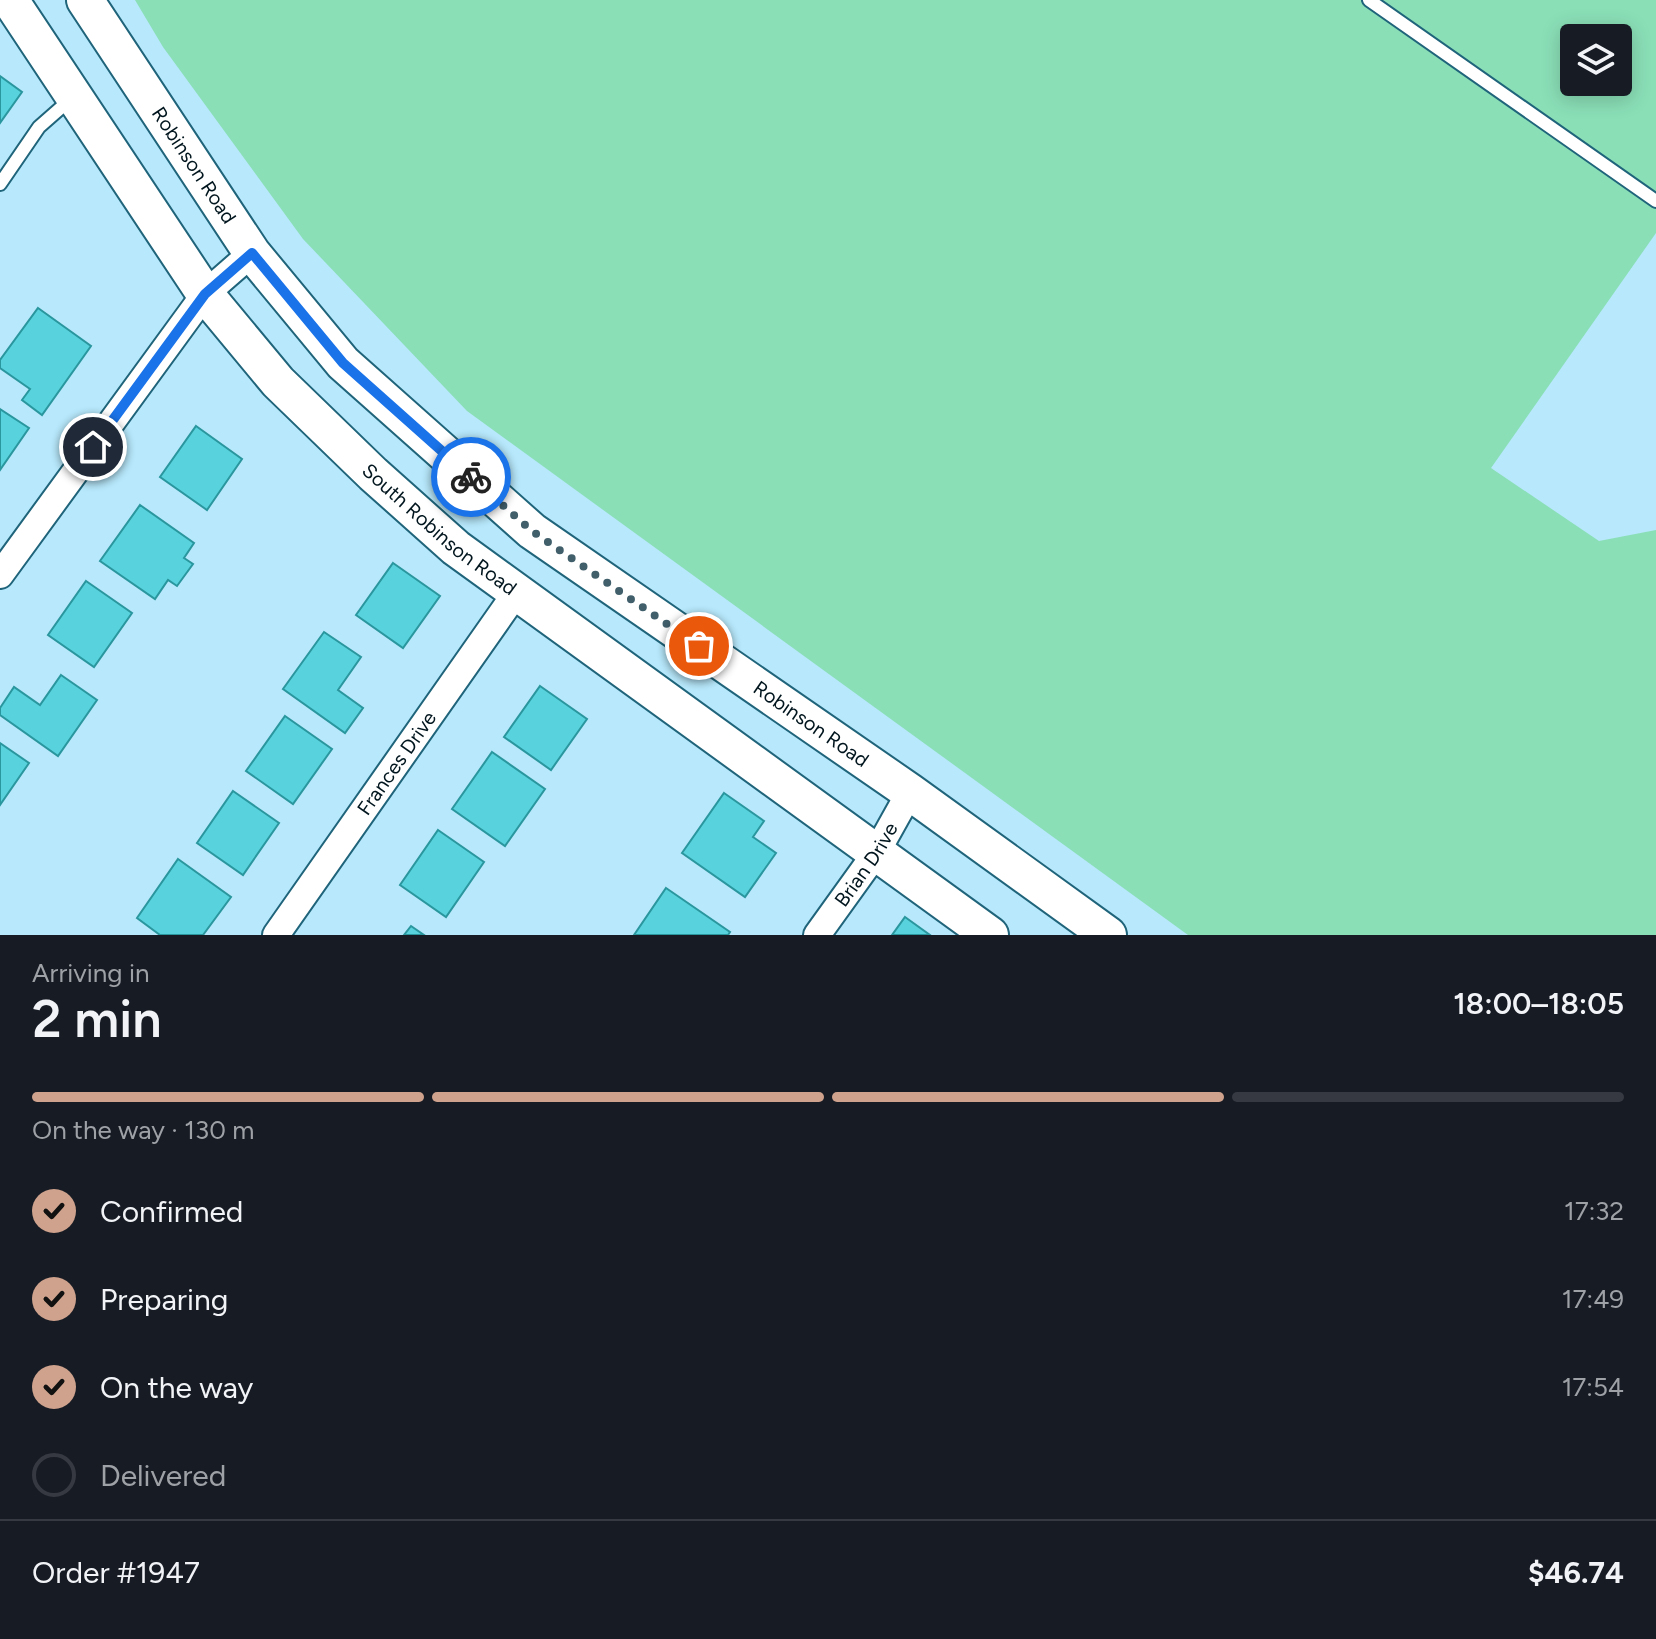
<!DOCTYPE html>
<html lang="en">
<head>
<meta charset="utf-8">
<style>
  body { margin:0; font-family:Figtree,sans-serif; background:#20242c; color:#f1f3f6; height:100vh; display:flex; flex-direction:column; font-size:30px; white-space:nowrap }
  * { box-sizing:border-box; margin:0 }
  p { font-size:26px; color:#9ea1a6 }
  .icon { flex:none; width:44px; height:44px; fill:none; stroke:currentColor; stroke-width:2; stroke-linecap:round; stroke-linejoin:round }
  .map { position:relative; height:935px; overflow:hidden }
  .details { display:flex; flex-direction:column; background:#171b24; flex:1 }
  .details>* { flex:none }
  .buttons { position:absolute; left:1560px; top:24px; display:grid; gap:16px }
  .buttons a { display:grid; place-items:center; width:72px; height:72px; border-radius:8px; background:#171b24; box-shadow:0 4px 20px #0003; font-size:40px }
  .pin { position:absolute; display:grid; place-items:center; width:68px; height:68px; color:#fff; margin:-34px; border:4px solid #fff; border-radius:50%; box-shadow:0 2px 8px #0007 }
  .courier { position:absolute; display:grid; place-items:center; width:80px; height:80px; margin:-40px; border:6px solid #1a73e8; border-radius:50%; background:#fff; color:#222; box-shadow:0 2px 10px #0007 }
  .overview em { font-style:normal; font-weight:600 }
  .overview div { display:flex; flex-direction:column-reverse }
  .overview { display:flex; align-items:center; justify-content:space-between; height:136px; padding:0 32px }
  h1 { font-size:52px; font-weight:600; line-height:60px }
  .bar { display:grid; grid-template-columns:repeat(4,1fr); gap:12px 8px; align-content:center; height:96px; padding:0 32px }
  .bar i { height:10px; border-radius:6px; background:#363941 }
  .bar .active { background:#cea28c }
  .bar p { grid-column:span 4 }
  .line { display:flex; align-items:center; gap:20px; padding:0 32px; border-top:2px solid #363941 }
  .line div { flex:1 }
  ol { padding:0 32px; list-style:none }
  li { display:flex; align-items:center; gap:24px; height:88px }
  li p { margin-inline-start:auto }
  li .icon { padding:8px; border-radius:50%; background:#cea28c; color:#111; stroke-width:4 }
  li:last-child { color:#9ea1a6 }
  li i { width:44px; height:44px; border:4px solid #363941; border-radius:50% }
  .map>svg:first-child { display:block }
  .green { fill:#8adfb7; fill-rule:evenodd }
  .building { fill:#58d3dd; stroke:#2a969e; stroke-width:2 }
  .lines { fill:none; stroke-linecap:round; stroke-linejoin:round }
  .lane-casing { stroke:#1f647a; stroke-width:16 }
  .street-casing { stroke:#1f647a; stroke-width:30 }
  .secondary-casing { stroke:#1f647a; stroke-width:40 }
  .lane { stroke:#fff; stroke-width:12 }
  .street { stroke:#fff; stroke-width:26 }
  .secondary { stroke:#fff; stroke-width:36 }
  .done { stroke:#405f6b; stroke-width:8; stroke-dasharray:0 14.4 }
  .route { stroke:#1a73e8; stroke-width:10 }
  .labels { text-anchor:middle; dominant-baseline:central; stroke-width:7; stroke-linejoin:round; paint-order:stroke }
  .street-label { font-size:20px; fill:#00151d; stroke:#b7e8fb }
</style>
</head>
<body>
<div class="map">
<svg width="1656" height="935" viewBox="0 0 1656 935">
  <rect width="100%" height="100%" fill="#b7e8fb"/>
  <path class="green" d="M135,0H1656V233L1491,468L1599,541L1656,530V935H1188L467,411L303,239L163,47ZM1574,38H1618V82H1574Z"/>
  <g class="building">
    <polygon points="0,76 22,92 0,123"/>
    <polygon points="38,308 91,346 42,415 22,400 30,389 0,368 0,360"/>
    <polygon points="0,409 29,428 0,470"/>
    <polygon points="196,426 242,459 207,510 160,477"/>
    <polygon points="140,505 194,543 184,558 193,564 177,586 168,580 155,599 100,561"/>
    <polygon points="393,563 440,596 403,648 356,615"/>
    <polygon points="86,581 132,613 94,667 48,635"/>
    <polygon points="324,632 361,657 338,690 363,708 345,733 283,689"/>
    <polygon points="61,675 97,700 58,756 0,715 0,708 14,687 40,705"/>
    <polygon points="540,686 587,719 551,770 504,737"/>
    <polygon points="285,716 332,749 293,804 246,771"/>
    <polygon points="0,743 29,763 0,805"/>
    <polygon points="492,752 545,789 505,846 452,809"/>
    <polygon points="233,791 279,823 243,875 197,843"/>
    <polygon points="724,793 764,821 753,837 776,853 745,897 682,853"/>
    <polygon points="438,830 484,862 446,917 400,885"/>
    <polygon points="178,859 231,897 203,935 160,935 137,918"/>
    <polygon points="666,888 730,932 728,935 634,935"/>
    <polygon points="905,917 930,935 892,935"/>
    <polygon points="411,926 424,935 404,935"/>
  </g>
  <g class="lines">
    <defs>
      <g id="lane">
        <polyline points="1369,0 1656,201"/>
        <polyline points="0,184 39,127 72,98"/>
      </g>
      <g id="street">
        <polyline points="0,575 205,294 252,253"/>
        <path id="s1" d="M276,935L516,593"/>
        <path id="s2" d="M817,935L876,853L910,792"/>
      </g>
      <g id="secondary">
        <path id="s3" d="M10,0L205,294L278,382L373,474L456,548L990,935"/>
        <path id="s4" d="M85,0L252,253L343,363L532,531L910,792L1108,935"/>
      </g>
    </defs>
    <use href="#lane" class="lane-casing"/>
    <use href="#street" class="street-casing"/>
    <use href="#secondary" class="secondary-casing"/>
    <use href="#lane" class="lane"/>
    <use href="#street" class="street"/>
    <use href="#secondary" class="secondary"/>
  </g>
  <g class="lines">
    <polyline class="done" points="471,477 532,531 699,646"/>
    <polyline class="route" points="93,447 205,294 252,253 343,363 471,477"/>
  </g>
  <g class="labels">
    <g class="street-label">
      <text stroke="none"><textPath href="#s4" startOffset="198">Robinson Road</textPath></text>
      <text stroke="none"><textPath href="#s3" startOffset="686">South Robinson Road</textPath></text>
      <text stroke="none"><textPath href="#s4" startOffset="1038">Robinson Road</textPath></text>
      <text stroke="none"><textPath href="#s1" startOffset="210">Frances Drive</textPath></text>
      <text stroke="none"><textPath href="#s2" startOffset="86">Brian Drive</textPath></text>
    </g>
  </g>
</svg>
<div class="buttons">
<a><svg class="icon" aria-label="layers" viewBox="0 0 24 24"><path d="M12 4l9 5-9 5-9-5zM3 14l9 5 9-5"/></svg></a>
</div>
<div class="pin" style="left:699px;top:646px;background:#ea580c"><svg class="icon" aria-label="bag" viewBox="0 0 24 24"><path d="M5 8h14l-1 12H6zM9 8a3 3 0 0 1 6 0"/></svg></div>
<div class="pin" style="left:93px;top:447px;background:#1f2937"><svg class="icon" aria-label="home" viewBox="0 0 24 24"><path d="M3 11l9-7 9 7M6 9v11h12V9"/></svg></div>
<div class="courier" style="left:471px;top:477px"><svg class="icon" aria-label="bike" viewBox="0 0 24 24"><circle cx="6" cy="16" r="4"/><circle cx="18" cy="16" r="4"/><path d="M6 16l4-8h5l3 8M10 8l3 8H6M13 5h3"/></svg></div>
</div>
<section class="details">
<div class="overview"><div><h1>2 min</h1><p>Arriving in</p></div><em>18:00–18:05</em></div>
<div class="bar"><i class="active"></i><i class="active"></i><i class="active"></i><i></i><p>On the way · 130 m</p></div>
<ol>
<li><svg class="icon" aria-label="check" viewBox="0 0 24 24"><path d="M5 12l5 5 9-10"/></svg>Confirmed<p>17:32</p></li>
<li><svg class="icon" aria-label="check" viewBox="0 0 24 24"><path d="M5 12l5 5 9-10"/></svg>Preparing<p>17:49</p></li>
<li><svg class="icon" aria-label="check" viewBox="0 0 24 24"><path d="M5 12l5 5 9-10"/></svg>On the way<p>17:54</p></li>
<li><i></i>Delivered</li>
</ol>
<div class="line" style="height:104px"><div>Order #1947</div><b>$46.74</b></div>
</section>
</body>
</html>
